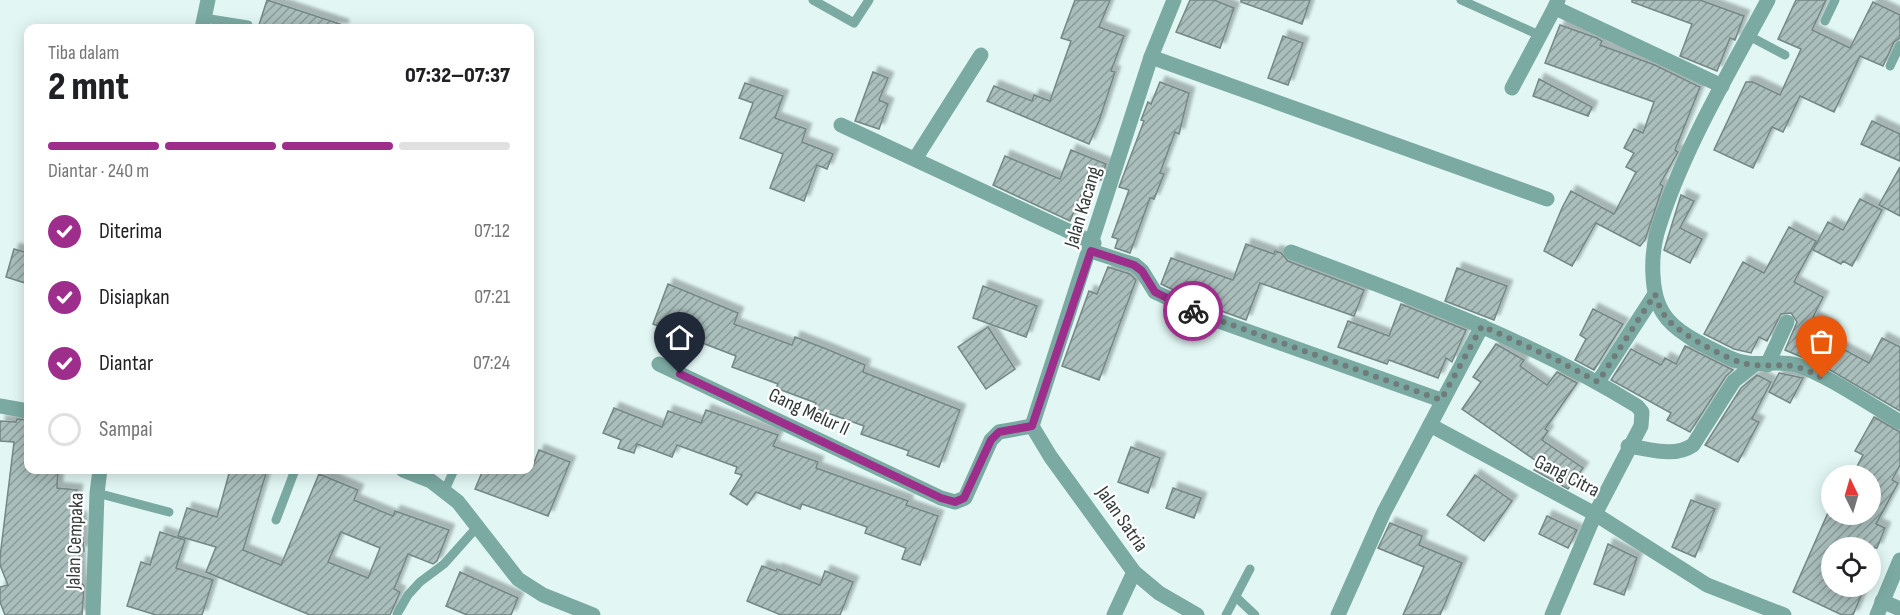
<!DOCTYPE html>
<html lang="id">
<head>
<meta charset="utf-8">
<style>
  body { margin:0; font-family:"Sofia Sans Condensed",sans-serif; background:#f6f6f6; color:#202124; height:100vh; display:flex; flex-direction:column; font-size:22px; white-space:nowrap }
  * { box-sizing:border-box; margin:0 }
  p { font-size:20px; color:#757577 }
  .icon { flex:none; width:33px; height:33px; fill:none; stroke:currentColor; stroke-width:2; stroke-linecap:round; stroke-linejoin:round }
  .map { position:relative; flex:1; overflow:hidden }
  .sheet { position:absolute; left:24px; top:24px; width:510px; height:450px; display:flex; flex-direction:column; background:#fff; border-radius:12px; box-shadow:0 3px 15px #0003 }
  .sheet>* { flex:none }
  .needle { width:39px; rotate:355deg }
  .fabs { position:absolute; left:1821px; top:465px; display:grid; gap:12px }
  .fabs a { display:grid; place-items:center; width:60px; height:60px; border-radius:50%; background:#fff; box-shadow:0 3px 15px #0003; font-size:30px }
  .pin { position:absolute; display:grid; place-items:center; width:51px; height:51px; color:#fff; margin:-62px -26px; border-radius:50% 50% 50% 0; rotate:-45deg; box-shadow:0 0 6px #0007 }
  .pin .icon { rotate:45deg }
  .courier { position:absolute; display:grid; place-items:center; width:60px; height:60px; margin:-30px; border:4px solid #9e2e8c; border-radius:50%; background:#fff; color:#222; box-shadow:0 2px 8px #0007 }
  .summary em { font-style:normal; font-weight:800 }
  .summary div { display:flex; flex-direction:column-reverse }
  .summary { display:flex; align-items:center; justify-content:space-between; height:102px; padding:0 24px }
  h1 { font-size:39px; font-weight:800; line-height:45px }
  .bar { display:grid; grid-template-columns:repeat(4,1fr); gap:9px 6px; align-content:center; height:72px; padding:0 24px }
  .bar i { height:8px; border-radius:4px; background:#e0e0e0 }
  .bar .on { background:#9e2e8c }
  .bar p { grid-column:span 4 }
  ol { padding:0 24px; list-style:none }
  li { display:flex; align-items:center; gap:18px; height:66px }
  li p { margin-inline-start:auto }
  li .icon { padding:6px; border-radius:50%; background:#9e2e8c; color:#fff; stroke-width:4 }
  li:last-child { color:#757577 }
  li i { width:33px; height:33px; border:3px solid #e0e0e0; border-radius:50% }
  .map>svg:first-child { display:block }
  .building { fill:url(#building-hatch); stroke:#748784; stroke-width:1.5; fill-rule:evenodd; filter:url(#shadow) }
  .lines { fill:none; stroke-linecap:round; stroke-linejoin:round }
  .service { stroke:#7baaa3; stroke-width:9 }
  .minor { stroke:#7baaa3; stroke-width:15 }
  .tertiary { stroke:#7baaa3; stroke-width:15 }
  .done { stroke:#707c7a; stroke-width:6; stroke-dasharray:0 10.8 }
  .route { stroke:#9e2e8c; stroke-width:8 }
  .labels { text-anchor:middle; dominant-baseline:central; stroke-width:4.5; stroke-linejoin:round; paint-order:stroke }
  .street-label { font-size:20px; fill:#323a39; stroke:#fff }
</style>
</head>
<body>
<div class="map">
<svg width="1900" height="615" viewBox="0 0 1900 615">
  <defs>
    <pattern id="building-hatch" width="6" height="6" patternUnits="userSpaceOnUse" patternTransform="scale(1.5)"><rect width="6" height="6" fill="#aabfbc"/><path d="M-1 1l2-2M0 6l6-6M5 7l2-2" fill="none" stroke="#8b9c9a"/></pattern>
    <filter id="shadow"><feDropShadow dx="5.5" dy="-5.5" stdDeviation="1.5" flood-color="#0004"/></filter>
  </defs>
  <rect width="100%" height="100%" fill="#e2f7f4"/>
  <g class="building">
    <polygon points="267,0 343,25 343,28 258,28"/>
    <polygon points="1075,0 1110,0 1099,27 1124,36 1111,71 1115,72 1099,121 1089,144 987,101 994,86 1032,101 1034,95 1050,101 1071,41 1061,38"/>
    <polygon points="1190,0 1214,0 1234,8 1220,48 1176,32"/>
    <polygon points="1241,0 1310,0 1302,24 1241,2"/>
    <polygon points="1632,0 1700,0 1744,16 1735,40 1730,38 1717,71 1680,56 1692,24 1632,2"/>
    <polygon points="1796,0 1826,0 1812,30 1850,48 1873,2 1900,15 1900,38 1894,42 1883,66 1860,56 1834,112 1800,96 1783,132 1772,127 1753,168 1714,150 1746,82 1753,82 1780,95 1801,49 1778,39"/>
    <polygon points="1560,25 1597,38 1602,41 1600,45 1655,65 1700,87 1675,150 1678,152 1660,184 1663,186 1645,240 1640,246 1596,223 1572,266 1544,251 1562,208 1571,191 1614,214 1636,172 1626,167 1634,153 1624,148 1634,129 1643,133 1654,102 1545,63"/>
    <polygon points="1283,36 1303,43 1288,85 1268,78"/>
    <polygon points="873,72 888,78 879,100 888,104 879,129 855,121"/>
    <polygon points="1539,79 1592,107 1588,116 1533,96"/>
    <polygon points="1160,82 1189,93 1179,134 1175,132 1160,173 1164,174 1154,199 1150,198 1130,253 1115,248 1118,239 1112,237 1129,190 1119,187 1144,121 1141,120 1148,102 1151,104"/>
    <polygon points="745,83 783,96 775,118 806,129 802,142 833,154 827,169 817,165 804,201 770,188 783,154 740,138 753,103 739,98"/>
    <polygon points="1872,121 1900,134 1900,161 1861,144"/>
    <polygon points="1071,150 1106,164 1101,180 1096,178 1091,190 1084,188 1070,221 993,185 1005,156 1060,179"/>
    <polygon points="1900,167 1900,216 1879,205"/>
    <polygon points="1681,195 1694,201 1680,228 1702,239 1690,263 1664,250"/>
    <polygon points="1860,199 1882,210 1852,266 1843,261 1841,264 1813,250 1828,222 1843,230"/>
    <polygon points="1789,227 1816,241 1794,282 1823,297 1813,317 1833,328 1826,340 1869,363 1882,338 1900,347 1900,411 1825,367 1785,350 1797,322 1791,313 1781,314 1767,341 1759,337 1751,353 1734,349 1704,334 1743,262 1764,273"/>
    <polygon points="1246,244 1274,254 1275,251 1281,253 1288,261 1364,290 1354,316 1260,283 1246,320 1205,305 1161,284 1171,258 1233,280"/>
    <polygon points="14,249 28,253 28,284 6,277"/>
    <polygon points="1108,267 1130,274 1136,280 1099,380 1062,366 1089,291 1097,294"/>
    <polygon points="1457,268 1507,286 1494,320 1445,301"/>
    <polygon points="668,284 738,313 734,324 792,345 795,337 824,348 865,365 863,372 960,410 939,467 907,455 909,451 861,434 864,426 814,408 816,403 776,388 778,384 732,367 736,356 653,324"/>
    <polygon points="983,286 1037,306 1026,337 973,318"/>
    <polygon points="1401,304 1466,330 1452,362 1446,358 1438,378 1389,360 1387,364 1338,347 1348,321 1389,336"/>
    <polygon points="1593,309 1623,324 1594,370 1575,360 1586,339 1580,335"/>
    <polygon points="988,327 1015,369 986,389 958,347"/>
    <polygon points="1496,344 1524,360 1520,366 1547,385 1557,372 1577,383 1545,429 1548,431 1542,440 1583,468 1568,489 1534,470 1539,463 1462,409 1481,382 1473,377"/>
    <polygon points="1685,346 1733,370 1726,376 1690,432 1667,420 1671,413 1611,380 1631,349 1661,365 1665,358 1676,364"/>
    <polygon points="1779,373 1803,378 1790,403 1769,392"/>
    <polygon points="1757,375 1771,382 1752,419 1759,422 1738,462 1705,445 1741,388"/>
    <polygon points="614,408 662,427 668,411 701,423 706,410 778,435 773,446 818,462 816,468 908,501 906,505 938,516 920,565 902,559 906,548 865,533 867,527 802,504 800,509 756,492 747,505 730,494 742,475 735,473 737,467 677,445 672,457 637,444 634,453 618,448 621,440 603,433"/>
    <polygon points="1874,417 1900,432 1900,465 1892,480 1898,483 1876,524 1885,528 1877,548 1832,548 1832,586 1865,586 1853,615 1842,615 1793,592 1831,506 1832,514 1870,514 1870,476 1852,476 1863,455 1855,451"/>
    <polygon points="17,419 28,420 28,470 58,470 57,488 77,490 74,517 81,517 84,551 79,551 81,582 84,586 82,615 5,615 0,602 0,587 8,585 0,565 0,557 14,442 0,441 0,421 16,422"/>
    <polygon points="1131,447 1160,458 1148,493 1118,482"/>
    <polygon points="539,450 570,462 548,516 475,489 483,470 531,470"/>
    <path d="M230,470H267L243,550L281,565L319,474L358,490L354,500L393,516L395,511L449,530L437,561L433,564L408,554L394,589L400,592L390,615H310L206,572L216,547L178,536L187,508L217,517ZM341,532L380,548L368,578L328,562Z"/>
    <polygon points="1475,475 1512,501 1484,541 1447,515"/>
    <polygon points="1173,488 1201,498 1194,518 1166,508"/>
    <polygon points="1691,500 1715,509 1695,557 1672,547"/>
    <polygon points="1547,516 1577,530 1568,548 1539,534"/>
    <polygon points="1390,523 1422,536 1419,545 1462,563 1440,615 1403,615 1424,567 1378,548"/>
    <polygon points="160,532 185,540 176,568 213,580 202,615 156,615 127,606 141,562 150,565"/>
    <polygon points="1608,544 1637,558 1624,595 1594,584"/>
    <polygon points="762,566 776,571 777,569 820,585 825,571 853,582 840,615 781,615 747,601"/>
    <polygon points="460,572 518,598 511,615 467,615 446,606"/>
  </g>
  <g class="lines">
    <g class="service">
      <polyline points="813,0 854,23 869,0"/>
      <polyline points="1461,0 1539,35"/>
      <polyline points="204,18 248,25"/>
      <polyline points="1825,21 1835,0"/>
      <polyline points="1749,36 1785,55"/>
      <polyline points="1890,66 1900,45"/>
      <polyline points="445,490 454,470"/>
      <polyline points="97,493 169,512"/>
      <polyline points="276,520 295,470"/>
      <polyline points="1236,597 1255,615"/>
      <polyline points="397,614 408,595 420,582 444,564 478,526"/>
      <polyline points="1226,615 1250,569"/>
    </g>
    <g class="minor">
      <polyline points="1558,0 1555,7 1562,11 1722,86"/>
      <path d="M1768,0C1729,73 1681,153 1657,233C1651,255 1650,293 1663,313C1676,334 1708,347 1730,358C1752,369 1774,359 1797,365C1824,373 1874,407 1900,422"/>
      <polyline points="202,28 208,0"/>
      <polyline points="1151,57 1547,199"/>
      <polyline points="1512,88 1555,7"/>
      <polyline points="841,125 1094,243"/>
      <polyline points="915,159 981,55"/>
      <polyline points="1091,251 1135,265 1142,271 1155,292 1213,319 1441,400"/>
      <path d="M1291,252C1410,297 1529,339 1637,406L1642,412L1641,426L1595,514L1552,615"/>
      <polyline points="1482,326 1430,425 1595,514 1707,585 1784,615"/>
      <polyline points="659,364 941,498 955,502 965,498 991,440 999,432 1032,426"/>
      <polyline points="1767,365 1787,322"/>
      <polyline points="1598,382 1655,294"/>
      <polyline points="0,406 28,411"/>
      <polyline points="1032,426 1151,57 1174,0"/>
      <polyline points="1032,426 1050,456 1134,572 1159,593 1197,615"/>
      <path d="M1628,446C1650,449 1674,458 1693,445L1734,381L1754,365"/>
      <polyline points="403,470 431,481 458,502 518,579 543,595 593,615"/>
      <polyline points="1882,601 1900,609"/>
      <polyline points="93,615 97,493 100,470"/>
      <polyline points="1114,615 1134,572"/>
      <polyline points="1338,615 1384,512 1430,425"/>
    </g>
    <polyline class="tertiary" points="1877,615 1900,560"/>
  </g>
  <g class="lines">
    <path class="done" d="M1193,311L1441,400L1482,326L1555,359L1598,382L1655,294C1658,304 1662,314 1670,322C1683,335 1729,361 1747,364C1781,369 1787,358 1822,378"/>
    <polyline class="route" points="680,374 941,498 955,502 964,498 991,440 999,432 1032,426 1091,251 1134,265 1142,271 1155,292 1193,311"/>
  </g>
  <g class="labels">
    <g class="street-label">
      <text transform="translate(1083 207) rotate(-73)">Jalan Kacang</text>
      <text transform="translate(809 412) rotate(25)">Gang Melur II</text>
      <text transform="translate(1567 476) rotate(27)">Gang Citra</text>
      <text transform="translate(1122 519) rotate(55)">Jalan Satria</text>
      <text transform="translate(75 541) rotate(-88)">Jalan Cempaka</text>
    </g>
  </g>
</svg>
<div class="fabs">
<a><svg class="needle" viewBox="-14 -14 28 28"><path d="M0-13l5 13h-10z" fill="#e53935"/><path d="M0 13l5-13h-10z" fill="#757577"/></svg></a>
<a><svg class="icon" aria-label="locate" viewBox="0 0 24 24"><circle cx="12" cy="12" r="6"/><path d="M12 2v4M12 18v4M2 12h4M18 12h4"/></svg></a>
</div>
<div class="pin" style="left:1822px;top:378px;background:#ea580c"><svg class="icon" aria-label="bag" viewBox="0 0 24 24"><path d="M5 8h14l-1 12H6zM9 8a3 3 0 0 1 6 0"/></svg></div>
<div class="pin" style="left:680px;top:374px;background:#1f2937"><svg class="icon" aria-label="home" viewBox="0 0 24 24"><path d="M3 11l9-7 9 7M6 9v11h12V9"/></svg></div>
<div class="courier" style="left:1193px;top:311px"><svg class="icon" aria-label="bike" viewBox="0 0 24 24"><circle cx="6" cy="16" r="4"/><circle cx="18" cy="16" r="4"/><path d="M6 16l4-8h5l3 8M10 8l3 8H6M13 5h3"/></svg></div>
<section class="sheet">
<div class="summary"><div><h1>2 mnt</h1><p>Tiba dalam</p></div><em>07:32–07:37</em></div>
<div class="bar"><i class="on"></i><i class="on"></i><i class="on"></i><i></i><p>Diantar · 240 m</p></div>
<ol>
<li><svg class="icon" aria-label="check" viewBox="0 0 24 24"><path d="M5 12l5 5 9-10"/></svg>Diterima<p>07:12</p></li>
<li><svg class="icon" aria-label="check" viewBox="0 0 24 24"><path d="M5 12l5 5 9-10"/></svg>Disiapkan<p>07:21</p></li>
<li><svg class="icon" aria-label="check" viewBox="0 0 24 24"><path d="M5 12l5 5 9-10"/></svg>Diantar<p>07:24</p></li>
<li><i></i>Sampai</li>
</ol>
</section>
</div>
</body>
</html>
